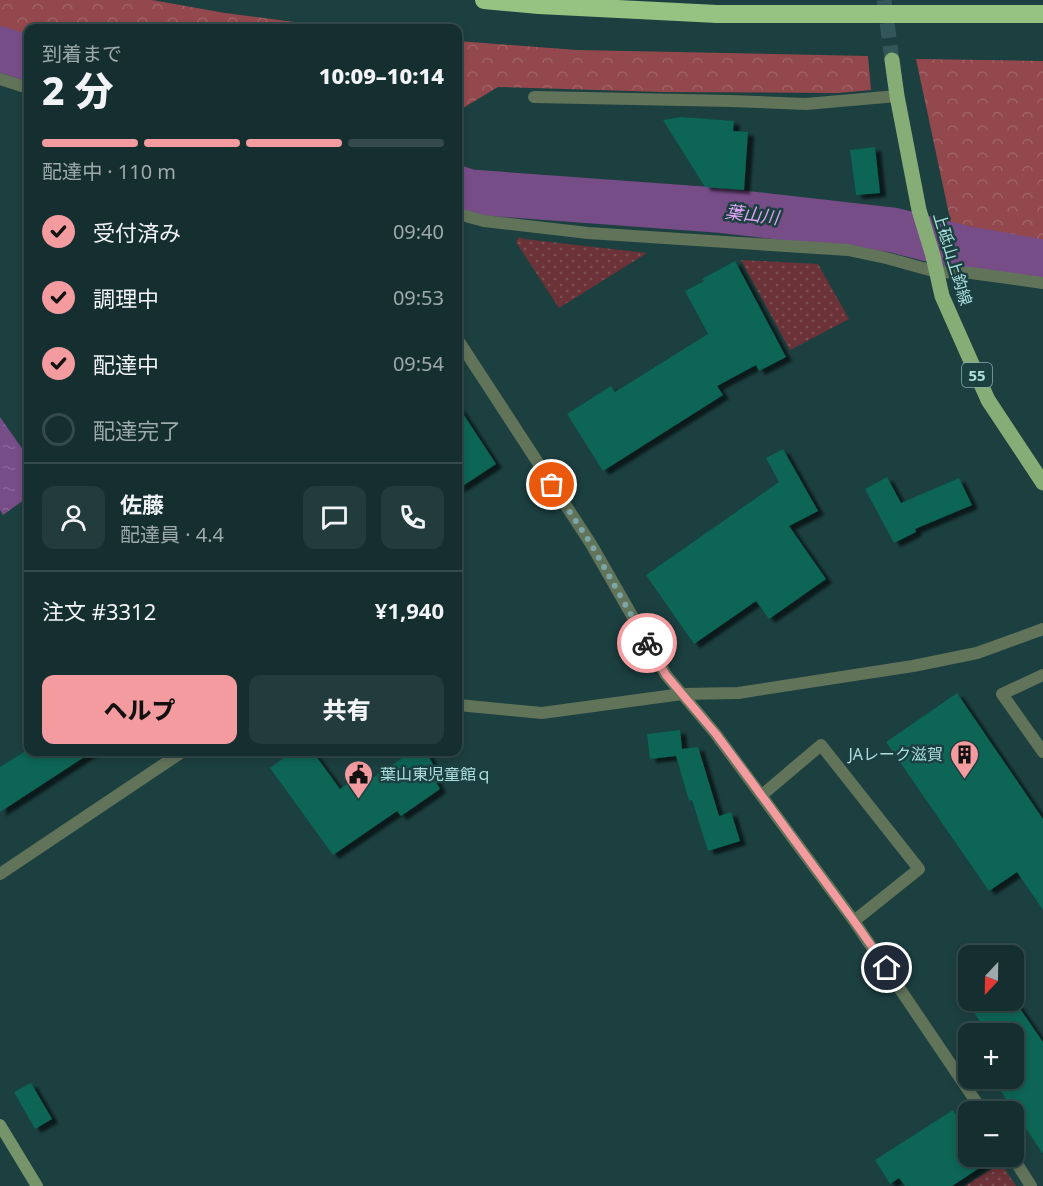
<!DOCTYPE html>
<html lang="ja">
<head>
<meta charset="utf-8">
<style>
  body { margin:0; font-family:"Noto Sans","Noto Sans JP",sans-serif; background:#223b3c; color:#f1f3f6; height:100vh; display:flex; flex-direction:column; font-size:22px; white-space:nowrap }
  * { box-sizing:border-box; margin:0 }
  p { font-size:20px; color:#9da9ab }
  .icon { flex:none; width:33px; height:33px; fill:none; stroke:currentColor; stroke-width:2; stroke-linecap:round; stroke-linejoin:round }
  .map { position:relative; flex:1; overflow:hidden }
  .details { position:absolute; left:24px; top:24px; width:438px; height:732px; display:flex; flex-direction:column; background:#152f30; border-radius:12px; box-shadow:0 3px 9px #0003,0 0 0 2px #344a4c }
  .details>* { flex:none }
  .needle { width:39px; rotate:202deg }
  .tools { position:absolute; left:958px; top:945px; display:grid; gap:12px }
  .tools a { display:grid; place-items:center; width:66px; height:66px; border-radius:12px; background:#152f30; box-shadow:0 3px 9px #0003,0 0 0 2px #344a4c; font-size:30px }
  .pin { position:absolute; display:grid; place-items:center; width:51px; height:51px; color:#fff; margin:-26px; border:3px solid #fff; border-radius:50%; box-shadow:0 2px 6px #0007 }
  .courier { position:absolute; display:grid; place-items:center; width:60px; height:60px; margin:-30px; border:4px solid #f49b9f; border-radius:50%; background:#fff; color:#222; box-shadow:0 2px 8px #0007 }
  .headline em { font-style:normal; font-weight:800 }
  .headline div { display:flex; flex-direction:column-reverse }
  .headline { display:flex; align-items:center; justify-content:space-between; height:102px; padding:0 18px }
  h1 { font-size:39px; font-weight:800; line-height:45px }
  .bar { display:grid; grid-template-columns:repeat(4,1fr); gap:9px 6px; align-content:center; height:72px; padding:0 18px }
  .bar i { height:8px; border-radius:4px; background:#344a4c }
  .bar .selected { background:#f49b9f }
  .bar p { grid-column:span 4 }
  .line { display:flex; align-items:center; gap:15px; padding:0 18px; border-top:2px solid #344a4c }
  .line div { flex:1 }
  .round { display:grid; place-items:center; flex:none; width:63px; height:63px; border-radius:12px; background:#223b3c }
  ol { padding:0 18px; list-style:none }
  li { display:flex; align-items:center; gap:18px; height:66px }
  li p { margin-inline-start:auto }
  li .icon { padding:6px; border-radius:50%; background:#f49b9f; color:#111; stroke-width:4 }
  li:last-child { color:#9da9ab }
  li i { width:33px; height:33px; border:3px solid #344a4c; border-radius:50% }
  .cta { display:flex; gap:12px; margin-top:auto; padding:12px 18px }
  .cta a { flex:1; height:69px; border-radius:12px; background:#f49b9f; color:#111; font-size:24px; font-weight:800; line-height:69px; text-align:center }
  .cta a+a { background:#223b3c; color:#f1f3f6 }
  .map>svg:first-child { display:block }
  .grass { fill:url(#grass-dots) }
  .forest { fill:url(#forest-crowns) }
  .water { fill:url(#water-ripples) }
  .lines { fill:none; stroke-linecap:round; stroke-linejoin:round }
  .river { stroke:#774d87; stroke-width:45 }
  .building { fill:#096555; filter:url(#shadow) }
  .primary-tunnel { stroke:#325758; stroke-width:15; stroke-dasharray:15 8; stroke-linecap:butt }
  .service { stroke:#617359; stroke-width:12 }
  .minor { stroke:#617359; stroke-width:12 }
  .secondary { stroke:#76946a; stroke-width:12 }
  .primary { stroke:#87ad77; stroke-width:15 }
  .motorway { stroke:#95c382; stroke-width:18 }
  .done { stroke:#7aa6a7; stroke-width:6; stroke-dasharray:0 10.8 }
  .route { stroke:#f49b9f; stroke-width:8 }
  .labels { text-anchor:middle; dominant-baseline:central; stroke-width:5; stroke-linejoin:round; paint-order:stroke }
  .shield { fill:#1c3f40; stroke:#81aeaf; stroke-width:1.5 }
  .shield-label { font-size:15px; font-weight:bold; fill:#acdede }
  .street-label { font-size:16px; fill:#acdede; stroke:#1c3f40 }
  .poi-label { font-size:16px; fill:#acdede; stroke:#1c3f40; text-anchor:end }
  .water-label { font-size:18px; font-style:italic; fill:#e0a3f6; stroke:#1c3f40 }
</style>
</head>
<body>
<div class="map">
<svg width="1043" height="1186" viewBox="0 0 1043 1186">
  <defs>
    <pattern id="grass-dots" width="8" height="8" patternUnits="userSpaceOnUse" patternTransform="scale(1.5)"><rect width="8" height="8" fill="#6b3337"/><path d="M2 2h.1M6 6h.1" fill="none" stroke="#7d5054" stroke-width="1.8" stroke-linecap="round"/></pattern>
    <pattern id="forest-crowns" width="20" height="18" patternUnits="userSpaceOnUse" patternTransform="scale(1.5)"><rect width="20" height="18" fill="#92484d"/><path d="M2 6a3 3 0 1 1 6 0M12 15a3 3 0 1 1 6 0" fill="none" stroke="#9f6266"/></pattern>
    <pattern id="water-ripples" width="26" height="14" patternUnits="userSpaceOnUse" patternTransform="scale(1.5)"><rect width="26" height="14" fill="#774d87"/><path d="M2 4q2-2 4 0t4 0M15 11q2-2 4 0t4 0" fill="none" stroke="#886698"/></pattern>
    <filter id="shadow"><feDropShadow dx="6" dy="4" stdDeviation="1.5" flood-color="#0009"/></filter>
  </defs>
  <rect width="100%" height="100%" fill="#1c3f40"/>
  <g class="grass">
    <polygon points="519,237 524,239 647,253 559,308 516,242"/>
    <polygon points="741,260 818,264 849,319 790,350"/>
    <polygon points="1001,1163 1016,1186 965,1186"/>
  </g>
  <g class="forest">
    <polygon points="0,0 152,0 225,13 342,28 28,28 28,47 0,37"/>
    <polygon points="458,41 577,50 868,56 871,90 838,93 663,92 498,87 458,111"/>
    <polygon points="916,59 1043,61 1043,248 953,233"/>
  </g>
  <polygon class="water" points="0,417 28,457 28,497 3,515 0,510"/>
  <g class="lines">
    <g class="river">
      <polyline points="0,49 28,58"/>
      <polyline points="458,188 470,192 716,210 893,230 968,249 1043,262"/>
    </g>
  </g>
  <g class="building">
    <polygon points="681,117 734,121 733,131 748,132 744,190 705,187 663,120"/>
    <polygon points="875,147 880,193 856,195 850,150"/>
    <polygon points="735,261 786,357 759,371 756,365 717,386 723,395 603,471 567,414 611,386 615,392 708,334 685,291 704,281 702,279"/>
    <polygon points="458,406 496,464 458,489"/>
    <polygon points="783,449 818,511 789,526 826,579 769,619 756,601 694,644 646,575 779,482 766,458"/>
    <polygon points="887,477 901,503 959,478 972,505 915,529 916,532 894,543 865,489"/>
    <polygon points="957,693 1043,819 1043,910 1017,872 989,891 886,742"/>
    <polygon points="680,730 682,749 698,747 719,816 731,812 740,841 708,851 692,800 689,801 676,756 650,759 647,734"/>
    <polygon points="24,752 92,752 0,812 0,767"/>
    <polygon points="292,752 313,752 340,789 358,776 364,784 411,752 426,752 440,776 435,780 440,789 401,816 397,811 333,855 270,768"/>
    <polygon points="966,1000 1014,1000 1043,1042 1043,1154 992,1078 1014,1078 1014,1034 988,1034"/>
    <polygon points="31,1083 52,1119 35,1129 14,1092"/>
    <polygon points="953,1110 969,1135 969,1156 983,1156 987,1163 952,1186 905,1186 899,1178 890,1184 875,1160"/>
  </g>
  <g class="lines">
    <polyline class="primary-tunnel" points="884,0 892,60"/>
    <g class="service">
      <polyline points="0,79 28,88"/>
      <polyline points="534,97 731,101 806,104 897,96"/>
      <polyline points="458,214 484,221 588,233 848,250 886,258 937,272 971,273 1043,283"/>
      <polyline points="1043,675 1002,694 1043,752"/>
      <polyline points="762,795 821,745 919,869 854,921"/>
    </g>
    <g class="minor">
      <polyline points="458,340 591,544 666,675 715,733 854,921 983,1112"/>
      <polyline points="458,705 542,713 682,694 738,693 913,666 977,653 1043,629"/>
      <polyline points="0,874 182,752"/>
      <polyline points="1012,1156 1031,1186"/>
    </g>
    <polyline class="secondary" points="0,1125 37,1186"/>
    <polyline class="primary" points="892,60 897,96 919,210 933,256 942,296 988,400 1043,483"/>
    <polyline class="motorway" points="484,0 539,5 717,14 1043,14"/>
  </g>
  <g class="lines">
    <polyline class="done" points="552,485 591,544 647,643"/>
    <polyline class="route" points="647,643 666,675 716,734 748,777 854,921 887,968"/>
  </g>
  <defs>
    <symbol id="building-pin" viewBox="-11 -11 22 30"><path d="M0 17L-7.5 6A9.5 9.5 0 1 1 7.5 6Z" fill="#f49b9f" stroke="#1c3f40"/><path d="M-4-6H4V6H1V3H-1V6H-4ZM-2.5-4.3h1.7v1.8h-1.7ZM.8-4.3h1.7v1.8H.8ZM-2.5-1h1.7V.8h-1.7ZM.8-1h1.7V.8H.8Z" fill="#111"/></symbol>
    <symbol id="civic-pin" viewBox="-11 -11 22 30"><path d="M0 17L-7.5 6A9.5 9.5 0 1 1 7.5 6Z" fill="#f49b9f" stroke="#1c3f40"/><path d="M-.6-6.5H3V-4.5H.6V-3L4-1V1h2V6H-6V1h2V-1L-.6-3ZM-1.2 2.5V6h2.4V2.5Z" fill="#111"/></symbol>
  </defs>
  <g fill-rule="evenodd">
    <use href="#building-pin" x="948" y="738" width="33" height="45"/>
    <use href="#civic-pin" x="342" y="758" width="33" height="45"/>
  </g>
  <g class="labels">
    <rect class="shield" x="962" y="363" width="30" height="24" rx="4.5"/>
    <g class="shield-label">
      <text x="977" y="375">55</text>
    </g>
    <g class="street-label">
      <text transform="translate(953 259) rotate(73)">上砥山上鈎線</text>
    </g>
    <g class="poi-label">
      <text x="943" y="754">JAレーク滋賀</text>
      <text x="380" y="774" text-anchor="start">葉山東児童館ｑ</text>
    </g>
    <g class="water-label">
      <text transform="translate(752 214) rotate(7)">葉山川</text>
    </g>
  </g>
</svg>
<div class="tools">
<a><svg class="needle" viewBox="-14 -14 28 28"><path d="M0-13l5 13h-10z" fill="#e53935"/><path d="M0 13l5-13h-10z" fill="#9da9ab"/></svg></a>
<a>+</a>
<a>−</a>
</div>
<div class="pin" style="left:552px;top:485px;background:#ea580c"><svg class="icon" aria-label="bag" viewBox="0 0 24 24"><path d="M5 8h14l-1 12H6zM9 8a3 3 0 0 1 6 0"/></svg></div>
<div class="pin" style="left:887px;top:968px;background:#1f2937"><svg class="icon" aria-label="home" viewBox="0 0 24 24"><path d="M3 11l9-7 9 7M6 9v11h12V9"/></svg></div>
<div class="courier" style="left:647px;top:643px"><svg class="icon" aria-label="bike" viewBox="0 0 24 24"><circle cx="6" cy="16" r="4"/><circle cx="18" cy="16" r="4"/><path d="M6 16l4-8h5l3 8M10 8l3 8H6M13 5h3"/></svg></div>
<section class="details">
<div class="headline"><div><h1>2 分</h1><p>到着まで</p></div><em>10:09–10:14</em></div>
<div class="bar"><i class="selected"></i><i class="selected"></i><i class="selected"></i><i></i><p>配達中 · 110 m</p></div>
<ol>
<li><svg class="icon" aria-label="check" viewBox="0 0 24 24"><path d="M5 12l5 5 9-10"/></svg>受付済み<p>09:40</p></li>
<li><svg class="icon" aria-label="check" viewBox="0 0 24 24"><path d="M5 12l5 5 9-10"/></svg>調理中<p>09:53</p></li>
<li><svg class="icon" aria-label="check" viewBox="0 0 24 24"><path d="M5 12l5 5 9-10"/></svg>配達中<p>09:54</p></li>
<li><i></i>配達完了</li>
</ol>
<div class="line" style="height:108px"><a class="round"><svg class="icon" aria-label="person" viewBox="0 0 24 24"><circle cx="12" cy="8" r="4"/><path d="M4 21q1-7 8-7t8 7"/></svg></a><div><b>佐藤</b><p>配達員 · 4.4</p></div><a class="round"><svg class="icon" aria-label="chat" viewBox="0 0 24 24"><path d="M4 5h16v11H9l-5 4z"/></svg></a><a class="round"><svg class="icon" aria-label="phone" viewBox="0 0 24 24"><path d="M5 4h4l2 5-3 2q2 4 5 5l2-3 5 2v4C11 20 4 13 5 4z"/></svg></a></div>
<div class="line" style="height:78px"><div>注文 #3312</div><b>¥1,940</b></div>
<div class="cta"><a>ヘルプ</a><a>共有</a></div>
</section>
</div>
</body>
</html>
